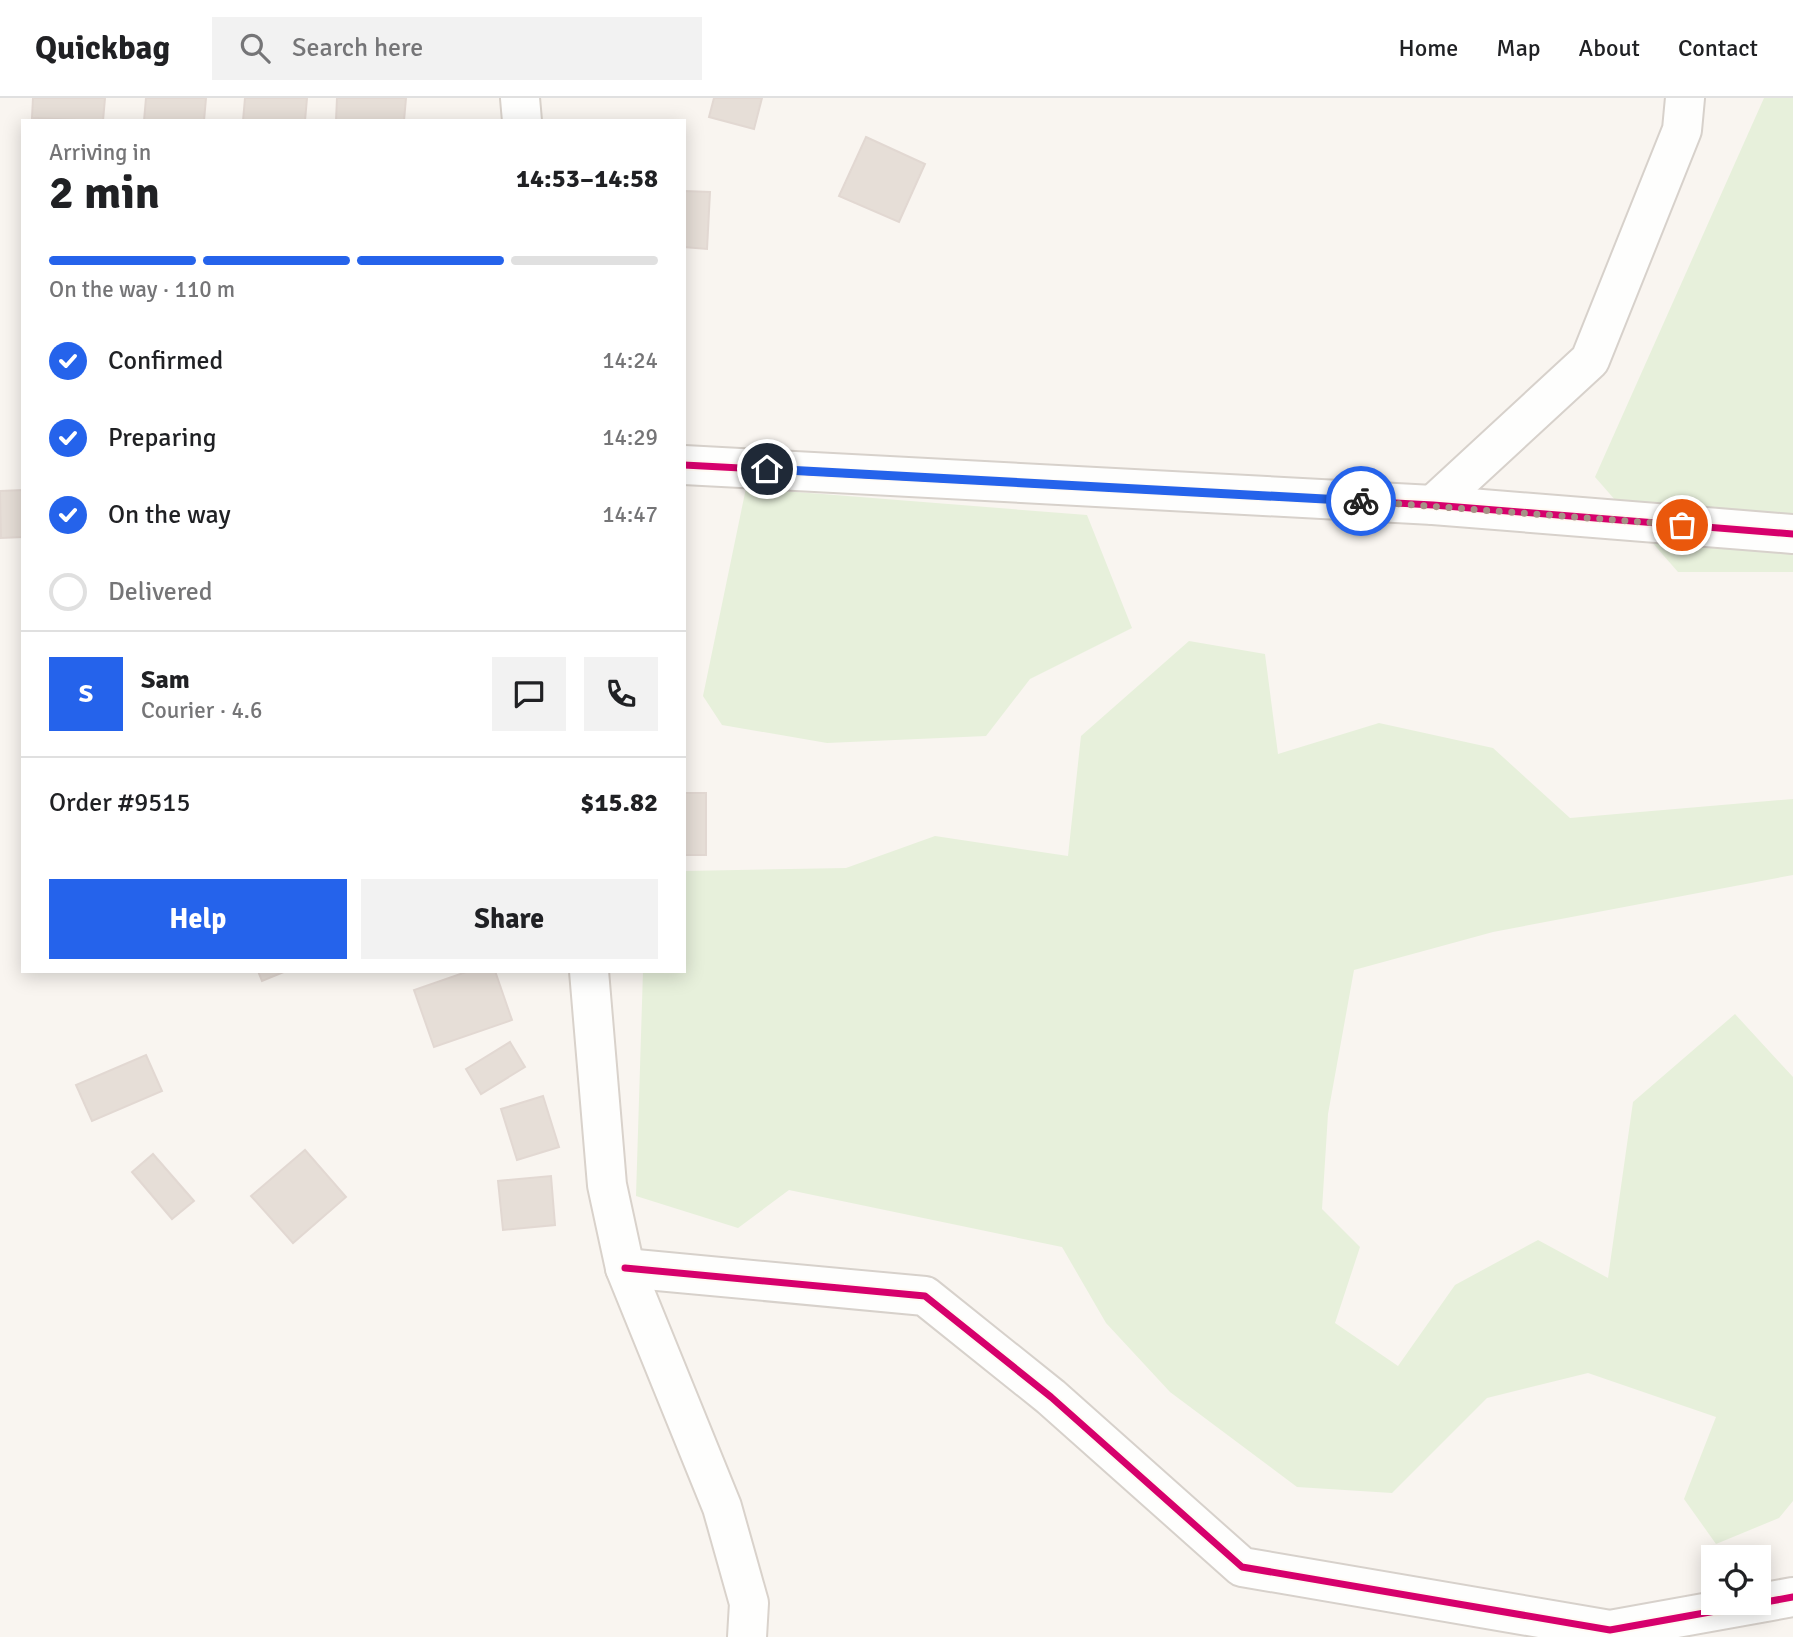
<!DOCTYPE html>
<html lang="en">
<head>
<meta charset="utf-8">
<style>
  body { margin:0; font-family:Signika,sans-serif; background:#f2f2f2; color:#202124; height:100vh; display:flex; flex-direction:column; font-size:26px; white-space:nowrap }
  * { box-sizing:border-box; margin:0 }
  p { font-size:23px; color:#757577 }
  .icon { flex:none; width:38px; height:38px; fill:none; stroke:currentColor; stroke-width:2; stroke-linecap:round; stroke-linejoin:round }
  .map { position:relative; flex:1; overflow:hidden }
  .drawer { position:absolute; left:21px; top:21px; width:665px; height:854px; display:flex; flex-direction:column; background:#fff; border-radius:0px; box-shadow:0 4px 18px #0003 }
  .drawer>* { flex:none }
  .tools { position:absolute; left:1701px; top:1447px; display:grid; gap:14px }
  .tools a { display:grid; place-items:center; width:70px; height:70px; border-radius:0px; background:#fff; box-shadow:0 4px 18px #0003; font-size:35px }
  .pin { position:absolute; display:grid; place-items:center; width:60px; height:60px; color:#fff; margin:-30px; border:4px solid #fff; border-radius:50%; box-shadow:0 2px 7px #0007 }
  .courier { position:absolute; display:grid; place-items:center; width:70px; height:70px; margin:-35px; border:5px solid #2563eb; border-radius:50%; background:#fff; color:#222; box-shadow:0 2px 9px #0007 }
  .headline em { font-style:normal; font-weight:700 }
  .headline div { display:flex; flex-direction:column-reverse }
  .headline { display:flex; align-items:center; justify-content:space-between; height:119px; padding:0 28px }
  h1 { font-size:46px; font-weight:700; line-height:52px }
  .bar { display:grid; grid-template-columns:repeat(4,1fr); gap:10px 7px; align-content:center; height:84px; padding:0 28px }
  .bar i { height:9px; border-radius:5px; background:#e0e0e0 }
  .bar .active { background:#2563eb }
  .bar p { grid-column:span 4 }
  .line { display:flex; align-items:center; gap:18px; padding:0 28px; border-top:2px solid #e0e0e0 }
  .line div { flex:1 }
  .round { display:grid; place-items:center; flex:none; width:74px; height:74px; border-radius:0px; background:#f2f2f2 }
  ol { padding:0 28px; list-style:none }
  li { display:flex; align-items:center; gap:21px; height:77px }
  li p { margin-inline-start:auto }
  li .icon { padding:7px; border-radius:50%; background:#2563eb; color:#fff; stroke-width:4 }
  li:last-child { color:#757577 }
  li i { width:38px; height:38px; border:4px solid #e0e0e0; border-radius:50% }
  .action { display:flex; gap:14px; margin-top:auto; padding:14px 28px }
  .action a { flex:1; height:80px; border-radius:0px; background:#2563eb; color:#fff; font-size:28px; font-weight:700; line-height:80px; text-align:center }
  .action a+a { background:#f2f2f2; color:#202124 }
  header { display:flex; align-items:center; gap:42px; box-sizing:border-box; height:98px; padding:0 35px; background:#fff; border-bottom:2px solid #e0e0e0 }
  header strong { font-size:33px }
  nav { display:flex; gap:38px; margin-inline-start:auto; font-size:24px }
  .search { width:490px; height:63px; background:#f2f2f2; display:flex; align-items:center; gap:18px; box-sizing:border-box; padding:0 24px; border-radius:0px; color:#757577; font-size:26px }
  .map>svg:first-child { display:block }
  .green { fill:#e7f0db }
  .building { fill:#e6ded7; stroke:#e2d8d2; stroke-width:2 }
  .lines { fill:none; stroke-linecap:round; stroke-linejoin:round }
  .minor-casing { stroke:#d7d1cb; stroke-width:42 }
  .secondary-casing { stroke:#d9d2cb; stroke-width:42 }
  .minor { stroke:#fefefd; stroke-width:38 }
  .secondary { stroke:#fefefd; stroke-width:38 }
  .cycleway-casing { stroke:#fffaf3; stroke-width:11 }
  .cycleway { stroke:#d6006c; stroke-width:7 }
  .done { stroke:#a69286; stroke-width:7; stroke-dasharray:0 12.6 }
  .route { stroke:#2563eb; stroke-width:9 }
</style>
</head>
<body>
<header>
<strong>Quickbag</strong>
<div class="search"><svg class="icon" aria-label="search" viewBox="0 0 24 24"><circle cx="10" cy="10" r="6"/><path d="M15 15l6 6"/></svg>Search here</div>
<nav><a>Home</a><a>Map</a><a>About</a><a>Contact</a></nav>
</header>
<div class="map">
<svg width="1793" height="1539" viewBox="0 0 1793 1539">
  <rect width="100%" height="100%" fill="#f9f5f0"/>
  <g class="green">
    <polygon points="1764,0 1793,0 1793,474 1678,474 1595,379"/>
    <polygon points="746,390 1087,417 1132,530 1030,581 986,638 827,645 722,627 703,598"/>
    <polygon points="1189,543 1265,556 1278,656 1379,625 1493,650 1570,720 1793,701 1793,777 1493,834 1354,872 1328,1016 1322,1111 1360,1149 1335,1225 1398,1268 1455,1187 1538,1142 1608,1180 1633,1004 1735,916 1793,979 1793,1403 1779,1420 1716,1446 1684,1401 1716,1319 1588,1275 1487,1300 1392,1395 1297,1389 1170,1294 1106,1225 1062,1149 789,1092 738,1130 636,1098 643,873 684,873 684,773 846,770 935,738 1068,758 1081,638"/>
  </g>
  <g class="building">
    <polygon points="33,0 105,0 103,23 32,20"/>
    <polygon points="146,0 206,0 204,23 144,23"/>
    <polygon points="245,0 307,0 305,23 243,23"/>
    <polygon points="337,0 406,0 404,23 336,23"/>
    <polygon points="714,0 762,0 754,31 709,19"/>
    <polygon points="866,39 925,66 899,124 839,98"/>
    <polygon points="684,93 710,94 707,151 684,149"/>
    <polygon points="23,392 23,439 1,440 0,393"/>
    <rect x="684" y="695" width="22" height="62"/>
    <polygon points="258,873 286,873 262,883"/>
    <polygon points="469,873 495,873 512,922 434,949 414,892"/>
    <polygon points="510,944 525,969 481,996 466,971"/>
    <polygon points="146,957 162,993 92,1023 76,987"/>
    <polygon points="543,998 559,1049 517,1062 501,1011"/>
    <polygon points="305,1052 346,1099 293,1145 251,1098"/>
    <polygon points="153,1056 194,1103 172,1121 132,1074"/>
    <polygon points="551,1078 555,1127 503,1132 498,1083"/>
  </g>
  <g class="lines">
    <defs>
      <g id="minor">
        <polyline points="684,367 1433,407 1793,436"/>
        <polyline points="1433,407 1590,262 1682,32 1685,0"/>
        <polyline points="625,1170 925,1198 1051,1299 1242,1469 1610,1532 1793,1499"/>
      </g>
      <g id="secondary">
        <polyline points="520,0 522,23"/>
        <polyline points="589,873 607,1087 625,1170 722,1409 749,1505 747,1539"/>
      </g>
    </defs>
    <use href="#minor" class="minor-casing"/>
    <use href="#secondary" class="secondary-casing"/>
    <use href="#minor" class="minor"/>
    <use href="#secondary" class="secondary"/>
    <defs>
      <g id="cycleway">
        <polyline points="684,367 1433,407 1793,436"/>
        <polyline points="625,1170 925,1198 1051,1299 1242,1469 1610,1532 1793,1499"/>
      </g>
    </defs>
    <use href="#cycleway" class="cycleway-casing"/>
    <use href="#cycleway" class="cycleway"/>
  </g>
  <g class="lines">
    <polyline class="done" points="1361,403 1682,427"/>
    <polyline class="route" points="767,371 1361,403"/>
  </g>
</svg>
<div class="tools">
<a><svg class="icon" aria-label="locate" viewBox="0 0 24 24"><circle cx="12" cy="12" r="6"/><path d="M12 2v4M12 18v4M2 12h4M18 12h4"/></svg></a>
</div>
<div class="pin" style="left:1682px;top:427px;background:#ea580c"><svg class="icon" aria-label="bag" viewBox="0 0 24 24"><path d="M5 8h14l-1 12H6zM9 8a3 3 0 0 1 6 0"/></svg></div>
<div class="pin" style="left:767px;top:371px;background:#1f2937"><svg class="icon" aria-label="home" viewBox="0 0 24 24"><path d="M3 11l9-7 9 7M6 9v11h12V9"/></svg></div>
<div class="courier" style="left:1361px;top:403px"><svg class="icon" aria-label="bike" viewBox="0 0 24 24"><circle cx="6" cy="16" r="4"/><circle cx="18" cy="16" r="4"/><path d="M6 16l4-8h5l3 8M10 8l3 8H6M13 5h3"/></svg></div>
<section class="drawer">
<div class="headline"><div><h1>2 min</h1><p>Arriving in</p></div><em>14:53–14:58</em></div>
<div class="bar"><i class="active"></i><i class="active"></i><i class="active"></i><i></i><p>On the way · 110 m</p></div>
<ol>
<li><svg class="icon" aria-label="check" viewBox="0 0 24 24"><path d="M5 12l5 5 9-10"/></svg>Confirmed<p>14:24</p></li>
<li><svg class="icon" aria-label="check" viewBox="0 0 24 24"><path d="M5 12l5 5 9-10"/></svg>Preparing<p>14:29</p></li>
<li><svg class="icon" aria-label="check" viewBox="0 0 24 24"><path d="M5 12l5 5 9-10"/></svg>On the way<p>14:47</p></li>
<li><i></i>Delivered</li>
</ol>
<div class="line" style="height:126px"><b class="round" style="background:#2563eb;color:#fff">S</b><div><b>Sam</b><p>Courier · 4.6</p></div><a class="round"><svg class="icon" aria-label="chat" viewBox="0 0 24 24"><path d="M4 5h16v11H9l-5 4z"/></svg></a><a class="round"><svg class="icon" aria-label="phone" viewBox="0 0 24 24"><path d="M5 4h4l2 5-3 2q2 4 5 5l2-3 5 2v4C11 20 4 13 5 4z"/></svg></a></div>
<div class="line" style="height:91px"><div>Order #9515</div><b>$15.82</b></div>
<div class="action"><a>Help</a><a>Share</a></div>
</section>
</div>
</body>
</html>
